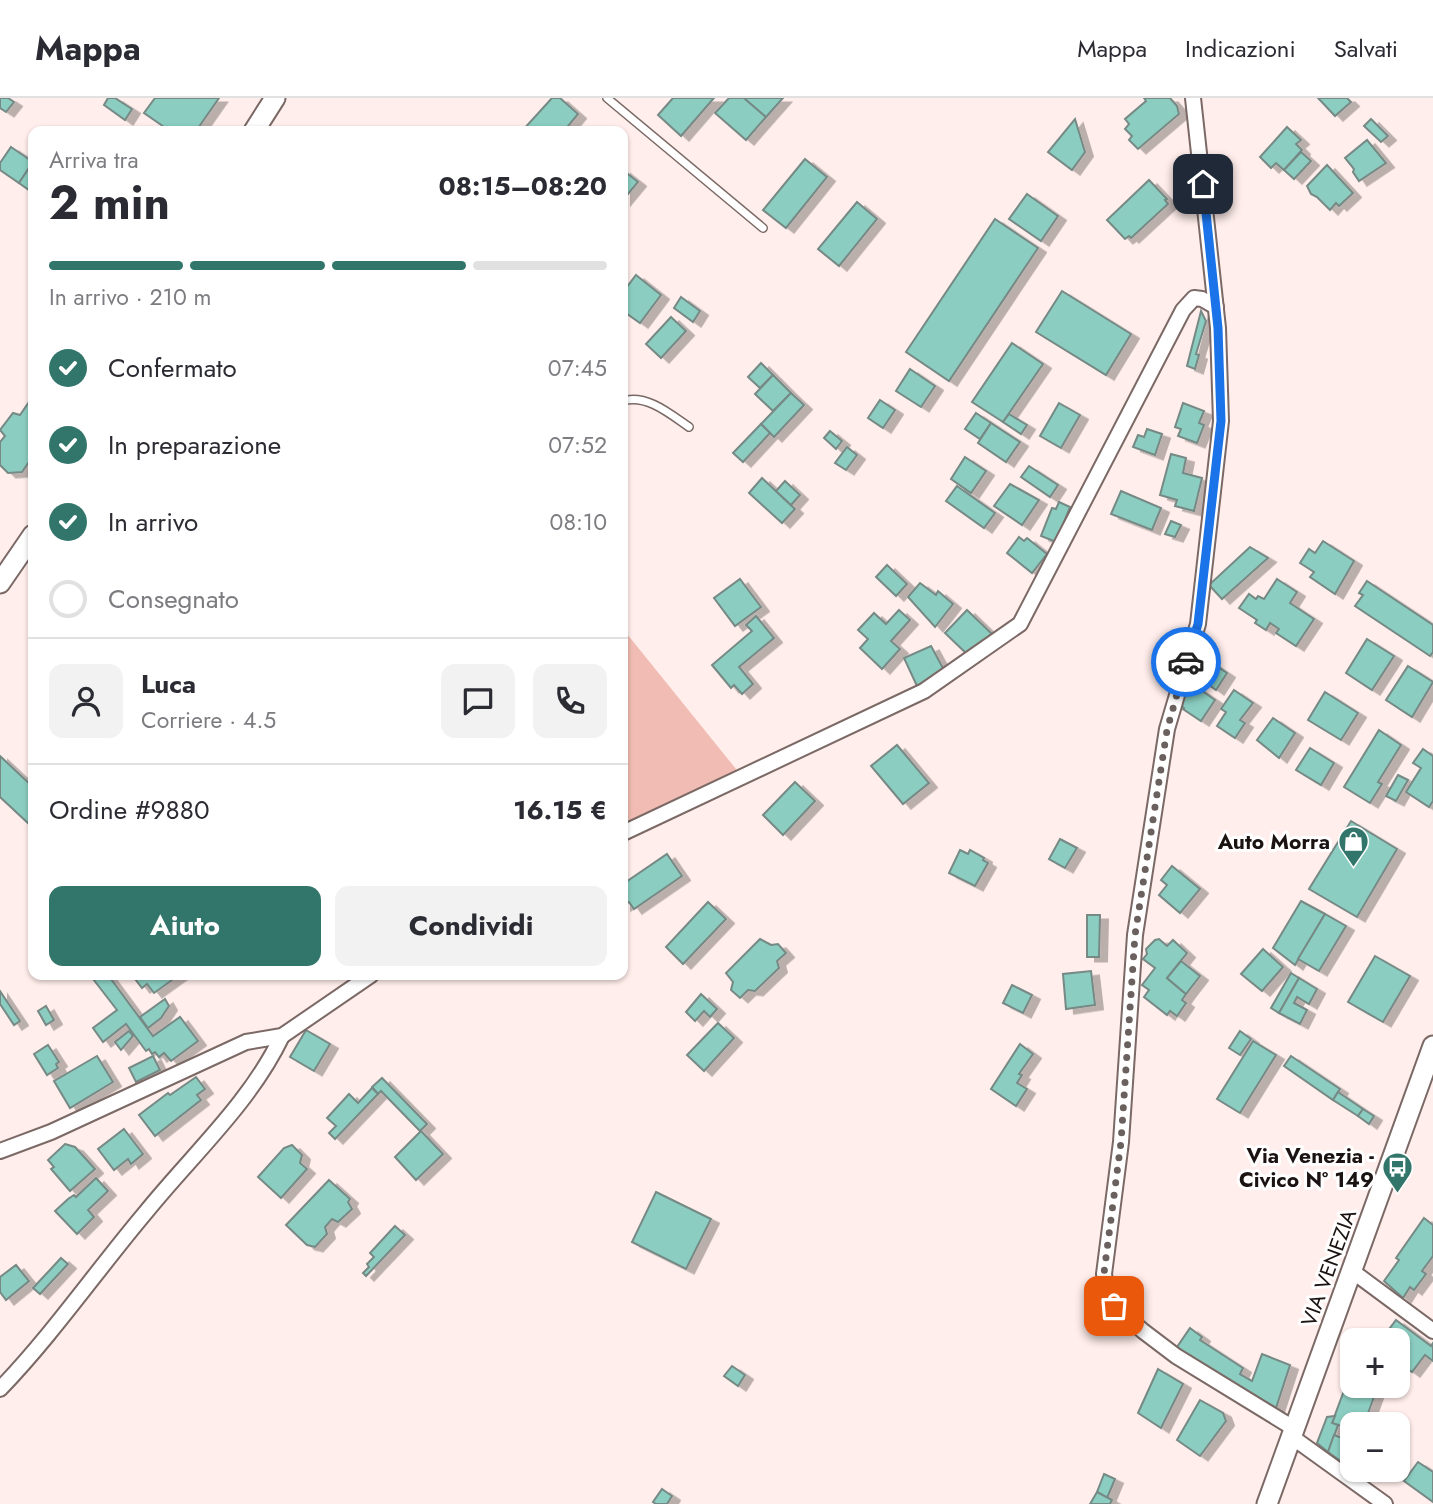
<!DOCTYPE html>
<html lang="it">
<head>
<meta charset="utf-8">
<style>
  body { margin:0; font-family:Jost,sans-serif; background:#f2f2f3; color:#2b2b33; height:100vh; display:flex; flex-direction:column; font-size:26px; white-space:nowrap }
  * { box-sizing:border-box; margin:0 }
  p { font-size:23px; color:#7c7c81 }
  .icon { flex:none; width:38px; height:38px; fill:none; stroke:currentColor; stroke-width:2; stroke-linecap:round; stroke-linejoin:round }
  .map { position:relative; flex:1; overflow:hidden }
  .details { position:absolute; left:28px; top:28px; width:600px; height:854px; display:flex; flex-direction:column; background:#fff; border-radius:14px; box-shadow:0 2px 5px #0004 }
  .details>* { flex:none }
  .tools { position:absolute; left:1340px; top:1230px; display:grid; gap:14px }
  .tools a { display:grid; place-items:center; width:70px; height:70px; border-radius:14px; background:#fff; box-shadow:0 2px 5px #0004; font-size:35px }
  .pin { position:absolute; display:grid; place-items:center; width:60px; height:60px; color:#fff; margin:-30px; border-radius:14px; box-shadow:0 4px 10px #0006 }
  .courier { position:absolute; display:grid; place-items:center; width:70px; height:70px; margin:-35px; border:5px solid #1a73e8; border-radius:50%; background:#fff; color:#222; box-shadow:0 2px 9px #0007 }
  .headline em { font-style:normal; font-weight:700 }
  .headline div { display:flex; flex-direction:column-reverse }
  .headline { display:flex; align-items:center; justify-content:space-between; height:119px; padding:0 21px }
  h1 { font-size:46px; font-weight:700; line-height:52px }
  .bar { display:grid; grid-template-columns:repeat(4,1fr); gap:10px 7px; align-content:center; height:84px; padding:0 21px }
  .bar i { height:9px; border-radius:5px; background:#e1e1e2 }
  .bar .selected { background:#32766b }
  .bar p { grid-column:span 4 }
  .line { display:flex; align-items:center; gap:18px; padding:0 21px; border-top:2px solid #e1e1e2 }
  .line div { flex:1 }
  .round { display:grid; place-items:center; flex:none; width:74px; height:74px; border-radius:14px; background:#f2f2f3 }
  ol { padding:0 21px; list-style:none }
  li { display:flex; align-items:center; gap:21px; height:77px }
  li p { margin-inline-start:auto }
  li .icon { padding:7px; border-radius:50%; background:#32766b; color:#fff; stroke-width:4 }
  li:last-child { color:#7c7c81 }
  li i { width:38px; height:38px; border:4px solid #e1e1e2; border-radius:50% }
  .cta { display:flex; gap:14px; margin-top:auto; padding:14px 21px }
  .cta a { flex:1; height:80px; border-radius:14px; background:#32766b; color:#fff; font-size:28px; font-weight:700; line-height:80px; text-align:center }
  .cta a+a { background:#f2f2f3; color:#2b2b33 }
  header { display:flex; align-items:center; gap:42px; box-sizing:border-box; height:98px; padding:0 35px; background:#fff; border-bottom:2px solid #e1e1e2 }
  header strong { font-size:33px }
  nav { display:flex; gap:38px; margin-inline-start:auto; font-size:24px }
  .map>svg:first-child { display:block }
  .green { fill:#f1bcb3 }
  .building { fill:#8bcec1; stroke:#768985; stroke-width:2; filter:url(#shadow) }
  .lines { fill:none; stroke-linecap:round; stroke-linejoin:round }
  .lane-casing { stroke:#7b6966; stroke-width:10 }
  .street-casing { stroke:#7b6966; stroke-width:18 }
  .secondary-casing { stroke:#7b6966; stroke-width:23 }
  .lane { stroke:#fff; stroke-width:7 }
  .street { stroke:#fff; stroke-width:14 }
  .secondary { stroke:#fff; stroke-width:19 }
  .done { stroke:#6a605d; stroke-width:7; stroke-dasharray:0 12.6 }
  .route { stroke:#1a73e8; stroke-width:9 }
  .labels { text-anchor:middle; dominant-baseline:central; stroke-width:6; stroke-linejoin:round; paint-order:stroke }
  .poi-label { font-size:21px; font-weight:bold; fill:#1a1311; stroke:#fff; text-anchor:end }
  .street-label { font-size:21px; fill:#1a1311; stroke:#fff }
</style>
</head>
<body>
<header>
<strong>Mappa</strong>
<nav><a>Mappa</a><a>Indicazioni</a><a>Salvati</a></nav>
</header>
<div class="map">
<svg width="1433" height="1406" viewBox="0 0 1433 1406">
  <defs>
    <filter id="shadow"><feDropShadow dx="8" dy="4.5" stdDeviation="0" flood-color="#0004"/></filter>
  </defs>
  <rect width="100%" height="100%" fill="#ffeeeb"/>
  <polygon class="green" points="623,531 740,676 623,731"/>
  <g class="building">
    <polygon points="0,0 8,0 14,4 6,14 0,10"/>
    <polygon points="108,0 115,0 132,11 125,22 104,7"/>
    <polygon points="155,0 219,0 196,33 170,33 144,15"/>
    <polygon points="552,0 560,0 578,16 568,28 574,33 522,33"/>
    <polygon points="673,0 714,0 681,38 658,17"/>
    <polygon points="729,0 744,0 766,19 746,42 715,15"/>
    <polygon points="744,0 783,0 766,19"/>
    <polygon points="1144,0 1170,0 1177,8 1179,16 1138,51 1129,42 1132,38 1125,31 1129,26 1125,21 1146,3"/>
    <polygon points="1318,0 1347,0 1351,4 1335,18"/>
    <polygon points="1075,21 1085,54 1072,72 1048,54"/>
    <polygon points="1371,21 1388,38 1381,44 1364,28"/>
    <polygon points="1287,29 1301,42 1296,46 1302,52 1284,72 1276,65 1271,70 1260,59"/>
    <polygon points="1367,42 1386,65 1359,83 1353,74 1354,71 1345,60"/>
    <polygon points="11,49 33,64 19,85 0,72 0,65"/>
    <polygon points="1301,54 1311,63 1294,81 1284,72"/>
    <polygon points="805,61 827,79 786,130 763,112"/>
    <polygon points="33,64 33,95 19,85"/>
    <polygon points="1327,67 1353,95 1339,108 1336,105 1330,112 1317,99 1311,96 1307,88"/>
    <polygon points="623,72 638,84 623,102"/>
    <polygon points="1149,82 1167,101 1165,102 1168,106 1131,140 1129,138 1125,141 1107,122"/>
    <polygon points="1027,96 1058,118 1041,143 1009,121"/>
    <polygon points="857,104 877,121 839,168 818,151"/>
    <polygon points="995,121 1038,150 949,283 906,254"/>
    <polygon points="636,177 661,197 640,225 623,213 623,194"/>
    <polygon points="1062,193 1131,236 1106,277 1036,234"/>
    <polygon points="681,199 700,213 693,224 674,210"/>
    <polygon points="1201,213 1206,223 1196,256 1199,257 1195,271 1187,268"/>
    <polygon points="671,219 686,233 661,260 646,246"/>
    <polygon points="1012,245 1043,266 1003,324 972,304"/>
    <polygon points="761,265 773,277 760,290 748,279"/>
    <polygon points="910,271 935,288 921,309 896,293"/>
    <polygon points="773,277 791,295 773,313 755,296"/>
    <polygon points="791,295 804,307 774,339 761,326"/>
    <polygon points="33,298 33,358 22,374 8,375 0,367 0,344 5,338 0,332 13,315 20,317"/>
    <polygon points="880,302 895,312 883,330 868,320"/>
    <polygon points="1059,305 1080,317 1061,350 1040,338"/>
    <polygon points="1183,305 1204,313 1199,325 1204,327 1197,345 1178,338 1181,331 1175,329"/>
    <polygon points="976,315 991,325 980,341 965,331"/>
    <polygon points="1009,316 1027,327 1021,336 1003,324"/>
    <polygon points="991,325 1020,344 1006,364 978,345"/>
    <polygon points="761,326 770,335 743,364 733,355"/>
    <polygon points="1147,331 1162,336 1155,357 1133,349 1138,337 1144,339"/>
    <polygon points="830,333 842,343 836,351 824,340"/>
    <polygon points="847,349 857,357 846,372 835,365"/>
    <polygon points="1171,356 1186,360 1183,375 1202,380 1194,413 1175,408 1177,402 1160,397"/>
    <polygon points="965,359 986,373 971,395 951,381"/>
    <polygon points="1029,368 1058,387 1050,399 1021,379"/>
    <polygon points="762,380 795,411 782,425 749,395"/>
    <polygon points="785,383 800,397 791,407 776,393"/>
    <polygon points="1010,386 1039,402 1022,427 994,408"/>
    <polygon points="957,388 995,415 984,430 946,403"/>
    <polygon points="1121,393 1161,410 1152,432 1111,416"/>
    <polygon points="1059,404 1070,409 1056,444 1041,438 1052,410 1056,411"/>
    <polygon points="1171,423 1181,427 1175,439 1165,436"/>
    <polygon points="1019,439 1024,443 1027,440 1047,456 1032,475 1007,455"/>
    <polygon points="1323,443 1354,463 1335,496 1310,479 1314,474 1300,465 1309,451 1315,455"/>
    <polygon points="1250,449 1268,460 1222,501 1209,487"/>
    <polygon points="887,467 907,486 896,498 876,479"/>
    <polygon points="740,481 761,509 735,528 714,500"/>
    <polygon points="1277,481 1297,494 1290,505 1314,521 1296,548 1276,535 1279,531 1270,525 1266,532 1255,525 1257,522 1239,510 1249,496 1256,501 1258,498 1264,501"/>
    <polygon points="1367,483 1433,527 1433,554 1430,558 1355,508 1363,497 1359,495"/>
    <polygon points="920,485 936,497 938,493 953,506 935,529 908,499"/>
    <polygon points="899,512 910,522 891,543 900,551 882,571 860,550 868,541 858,532 874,515 886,526"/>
    <polygon points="967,512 992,536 969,558 945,535"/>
    <polygon points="756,518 774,540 739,569 753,586 742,596 734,587 731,590 712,567 752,533 746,527"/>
    <polygon points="1367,541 1394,558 1372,592 1346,575"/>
    <polygon points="931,548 944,572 917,588 904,560"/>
    <polygon points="1205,560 1227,575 1216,592 1194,576"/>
    <polygon points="1408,568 1433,584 1412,619 1386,602"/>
    <polygon points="1191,585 1215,602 1201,623 1183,611 1184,610 1178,605"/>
    <polygon points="1234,592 1253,605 1240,622 1245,625 1235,640 1217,628 1226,614 1221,611"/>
    <polygon points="1325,594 1358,615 1341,642 1308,622"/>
    <polygon points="1273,620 1295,635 1279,660 1257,642"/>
    <polygon points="1379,632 1401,647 1378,684 1382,686 1370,705 1344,689"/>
    <polygon points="897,647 929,685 903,706 871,668"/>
    <polygon points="1310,650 1334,665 1321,687 1296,672"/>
    <polygon points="1423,651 1433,658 1433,703 1429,709 1406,694 1421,670 1413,665"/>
    <polygon points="0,658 33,689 33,722 29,726 0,699"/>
    <polygon points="1398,677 1408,682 1396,703 1386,698"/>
    <polygon points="795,684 815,703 783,737 763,717"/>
    <polygon points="1351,723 1397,751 1357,819 1309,791"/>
    <polygon points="1060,741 1077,750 1065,770 1049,761"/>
    <polygon points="960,752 968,756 970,752 984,760 983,762 988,765 975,788 949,775"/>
    <polygon points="667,756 682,778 634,811 629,804 623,808 623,786"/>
    <polygon points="1172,768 1200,791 1180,815 1159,797 1167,787 1161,782"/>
    <polygon points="1301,803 1325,816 1295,867 1273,850"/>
    <polygon points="708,804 726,821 683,866 666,849"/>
    <polygon points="1325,816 1346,828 1319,873 1298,861"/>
    <polygon points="1087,817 1100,817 1099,859 1087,859"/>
    <polygon points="760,841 771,847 778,846 786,855 777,863 779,870 755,893 748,892 740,900 731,892 733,884 726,875"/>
    <polygon points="1159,841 1167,848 1173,842 1187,855 1167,880 1186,896 1182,902 1186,905 1177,918 1170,913 1167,917 1144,899 1149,892 1142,887 1155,870 1143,861 1147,856 1146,851 1155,842"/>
    <polygon points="1263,851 1283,869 1262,893 1241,876"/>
    <polygon points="1375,858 1410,878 1383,924 1348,904"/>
    <polygon points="1181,863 1200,878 1186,896 1167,880"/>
    <polygon points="1091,873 1095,907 1066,911 1063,876"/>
    <polygon points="1291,875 1299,880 1279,915 1271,910"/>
    <polygon points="90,877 108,877 153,938 180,919 198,943 171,963 164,955 159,959 155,954 152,956 149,951 146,953 126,926 103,944 93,930 117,912"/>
    <polygon points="132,877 179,877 154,895 147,886 142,890"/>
    <polygon points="1299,880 1317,891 1309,906 1297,899 1294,905 1307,912 1300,926 1279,915"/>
    <polygon points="1012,887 1032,897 1023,915 1003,905"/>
    <polygon points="0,893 20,923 14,927 0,906"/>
    <polygon points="701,896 717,911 710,919 704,913 695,923 686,914"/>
    <polygon points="165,901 169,908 161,920 148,930 140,919"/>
    <polygon points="46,908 54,922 46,927 38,913"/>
    <polygon points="718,925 734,940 704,973 687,957"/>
    <polygon points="306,932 330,946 314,973 290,959"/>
    <polygon points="129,933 133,938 121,952 115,944"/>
    <polygon points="1240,933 1251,941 1240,957 1229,950"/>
    <polygon points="1253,943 1276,957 1240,1015 1217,1001"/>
    <polygon points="1020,946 1033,956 1019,976 1022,977 1017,985 1027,991 1016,1008 991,991"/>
    <polygon points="48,947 59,964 56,966 58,970 47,977 34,956"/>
    <polygon points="97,958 113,984 70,1010 54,983"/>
    <polygon points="153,958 160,972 136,984 129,970"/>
    <polygon points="1291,958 1340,991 1333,1002 1284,968"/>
    <polygon points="196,979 205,991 197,997 201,1002 155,1038 139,1017 168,995 170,997"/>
    <polygon points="382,980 427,1026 420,1033 381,993 378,996 372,989"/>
    <polygon points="372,990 378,996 335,1041 329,1035 336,1028 327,1020 349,996 358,1005"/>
    <polygon points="1338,994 1363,1011 1358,1018 1333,1002"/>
    <polygon points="1363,1011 1374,1018 1369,1026 1358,1018"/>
    <polygon points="124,1031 143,1056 131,1066 128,1061 114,1072 98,1051"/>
    <polygon points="421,1033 443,1056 416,1082 395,1059"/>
    <polygon points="65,1046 75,1049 95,1071 70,1093 51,1071 54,1069 48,1062"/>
    <polygon points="292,1047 302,1057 300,1065 307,1071 281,1100 258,1079 284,1050"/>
    <polygon points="96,1080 108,1093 88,1112 94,1119 77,1136 55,1113 68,1101 74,1097 76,1099"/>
    <polygon points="329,1082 350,1101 348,1104 352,1111 338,1124 332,1121 325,1129 327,1136 315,1149 307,1147 286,1127"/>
    <polygon points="656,1094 711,1121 686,1171 632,1144"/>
    <polygon points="1424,1120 1433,1127 1433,1158 1422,1173 1426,1176 1414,1192 1410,1189 1403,1200 1384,1183 1399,1162 1396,1160"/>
    <polygon points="395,1128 405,1137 366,1178 363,1175 369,1169 367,1166 374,1159 370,1155"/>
    <polygon points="61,1160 68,1166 40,1196 33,1190"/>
    <polygon points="16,1167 29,1183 6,1202 0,1194 0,1179"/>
    <polygon points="1396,1222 1431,1248 1433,1245 1433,1263 1425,1257 1412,1274 1398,1264 1398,1242 1381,1242"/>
    <polygon points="1190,1230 1202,1239 1200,1242 1243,1270 1240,1276 1252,1283 1262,1256 1290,1267 1276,1310 1175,1252"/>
    <polygon points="732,1268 745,1277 738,1288 724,1278"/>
    <polygon points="1158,1271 1183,1286 1161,1330 1138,1315"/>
    <polygon points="1352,1271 1353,1288 1378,1288 1364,1326 1353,1326 1353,1332 1332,1325"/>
    <polygon points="1200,1302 1223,1315 1226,1323 1200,1358 1177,1342"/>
    <polygon points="1335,1318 1332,1325 1338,1327 1328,1354 1317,1345 1327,1319"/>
    <polygon points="1334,1337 1353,1344 1353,1360 1349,1369 1328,1354"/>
    <polygon points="1418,1364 1433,1374 1433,1404 1404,1383"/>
    <polygon points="1104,1376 1115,1381 1107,1400 1097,1394"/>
    <polygon points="662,1391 672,1398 667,1406 656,1406 653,1404"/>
    <polygon points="1097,1394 1112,1402 1110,1406 1090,1406"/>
  </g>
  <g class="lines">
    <defs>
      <g id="lane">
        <polyline points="607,0 763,130"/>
        <path d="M623,303C647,296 670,316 689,329"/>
      </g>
      <g id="street">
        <polyline points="1193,0 1218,230 1221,323 1198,526 1167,631 1135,837 1121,1044 1104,1176 1107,1196 1114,1208 1143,1233 1176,1258 1295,1331"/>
        <polyline points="623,735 924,593 1020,526 1183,212 1194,200 1202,201 1216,209"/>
        <polyline points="0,1053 51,1034 246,944 282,938 371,877"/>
        <polyline points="1352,1173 1433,1233"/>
        <path d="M0,1291C53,1236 97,1172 146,1114C193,1056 250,1005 282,938"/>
        <polyline points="1292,1339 1385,1406"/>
      </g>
      <g id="secondary">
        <polyline points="254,33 275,0"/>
        <polyline points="0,485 33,437"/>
        <polyline points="1267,1406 1433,948"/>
      </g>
    </defs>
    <use href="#lane" class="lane-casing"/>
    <use href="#street" class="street-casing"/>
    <use href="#secondary" class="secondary-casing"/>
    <use href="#lane" class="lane"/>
    <use href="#street" class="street"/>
    <use href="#secondary" class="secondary"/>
  </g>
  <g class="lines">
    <polyline class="done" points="1114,1208 1107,1196 1104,1175 1121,1044 1135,837 1167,632 1186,564"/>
    <polyline class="route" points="1186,564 1198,526 1221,323 1218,230 1203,86"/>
  </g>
  <defs>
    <symbol id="shop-pin" viewBox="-11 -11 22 30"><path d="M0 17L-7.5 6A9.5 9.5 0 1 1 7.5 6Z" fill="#32766b" stroke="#fff"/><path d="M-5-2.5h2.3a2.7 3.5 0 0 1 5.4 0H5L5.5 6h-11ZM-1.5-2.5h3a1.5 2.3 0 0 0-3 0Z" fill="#fff"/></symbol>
    <symbol id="bus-pin" viewBox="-11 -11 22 30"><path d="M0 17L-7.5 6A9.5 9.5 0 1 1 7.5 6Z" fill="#32766b" stroke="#fff"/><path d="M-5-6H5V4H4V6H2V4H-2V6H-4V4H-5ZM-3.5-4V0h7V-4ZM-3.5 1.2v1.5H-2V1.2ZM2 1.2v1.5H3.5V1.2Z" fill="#fff"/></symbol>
  </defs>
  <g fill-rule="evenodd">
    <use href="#shop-pin" x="1336" y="726" width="35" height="47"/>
    <use href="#bus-pin" x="1380" y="1052" width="35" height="47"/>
  </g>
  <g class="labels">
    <g class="poi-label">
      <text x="1330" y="744">Auto Morra</text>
      <text x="1374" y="1058">Via Venezia -<tspan x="1374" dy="24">Civico N° 149</tspan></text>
    </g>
    <g class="street-label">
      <text transform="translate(1329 1170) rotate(-70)">VIA VENEZIA</text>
    </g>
  </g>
</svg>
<div class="tools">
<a>+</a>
<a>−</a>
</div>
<div class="pin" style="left:1114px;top:1208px;background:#ea580c"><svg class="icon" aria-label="bag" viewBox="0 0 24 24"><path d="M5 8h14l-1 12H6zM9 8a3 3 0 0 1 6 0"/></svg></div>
<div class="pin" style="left:1203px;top:86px;background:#1f2937"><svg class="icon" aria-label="home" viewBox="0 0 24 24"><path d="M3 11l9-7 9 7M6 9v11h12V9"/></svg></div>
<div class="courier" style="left:1186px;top:564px"><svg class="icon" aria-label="car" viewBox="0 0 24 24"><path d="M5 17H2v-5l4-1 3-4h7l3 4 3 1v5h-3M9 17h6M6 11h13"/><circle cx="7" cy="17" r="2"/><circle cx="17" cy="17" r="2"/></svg></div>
<section class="details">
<div class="headline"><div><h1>2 min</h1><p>Arriva tra</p></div><em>08:15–08:20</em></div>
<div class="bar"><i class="selected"></i><i class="selected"></i><i class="selected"></i><i></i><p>In arrivo · 210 m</p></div>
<ol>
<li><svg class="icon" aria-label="check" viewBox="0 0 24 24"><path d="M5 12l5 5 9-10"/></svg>Confermato<p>07:45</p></li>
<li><svg class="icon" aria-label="check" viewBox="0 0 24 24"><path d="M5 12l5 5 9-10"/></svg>In preparazione<p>07:52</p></li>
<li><svg class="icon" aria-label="check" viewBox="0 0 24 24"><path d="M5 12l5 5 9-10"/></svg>In arrivo<p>08:10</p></li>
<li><i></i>Consegnato</li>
</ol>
<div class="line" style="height:126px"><a class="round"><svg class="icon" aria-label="person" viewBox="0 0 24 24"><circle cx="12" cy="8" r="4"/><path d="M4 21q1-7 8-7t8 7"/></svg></a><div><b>Luca</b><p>Corriere · 4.5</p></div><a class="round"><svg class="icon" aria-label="chat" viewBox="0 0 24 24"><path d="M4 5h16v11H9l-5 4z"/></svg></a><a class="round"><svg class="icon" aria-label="phone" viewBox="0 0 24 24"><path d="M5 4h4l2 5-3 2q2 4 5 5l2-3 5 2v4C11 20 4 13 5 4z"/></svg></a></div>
<div class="line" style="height:91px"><div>Ordine #9880</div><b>16.15 €</b></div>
<div class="cta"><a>Aiuto</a><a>Condividi</a></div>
</section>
</div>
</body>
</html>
